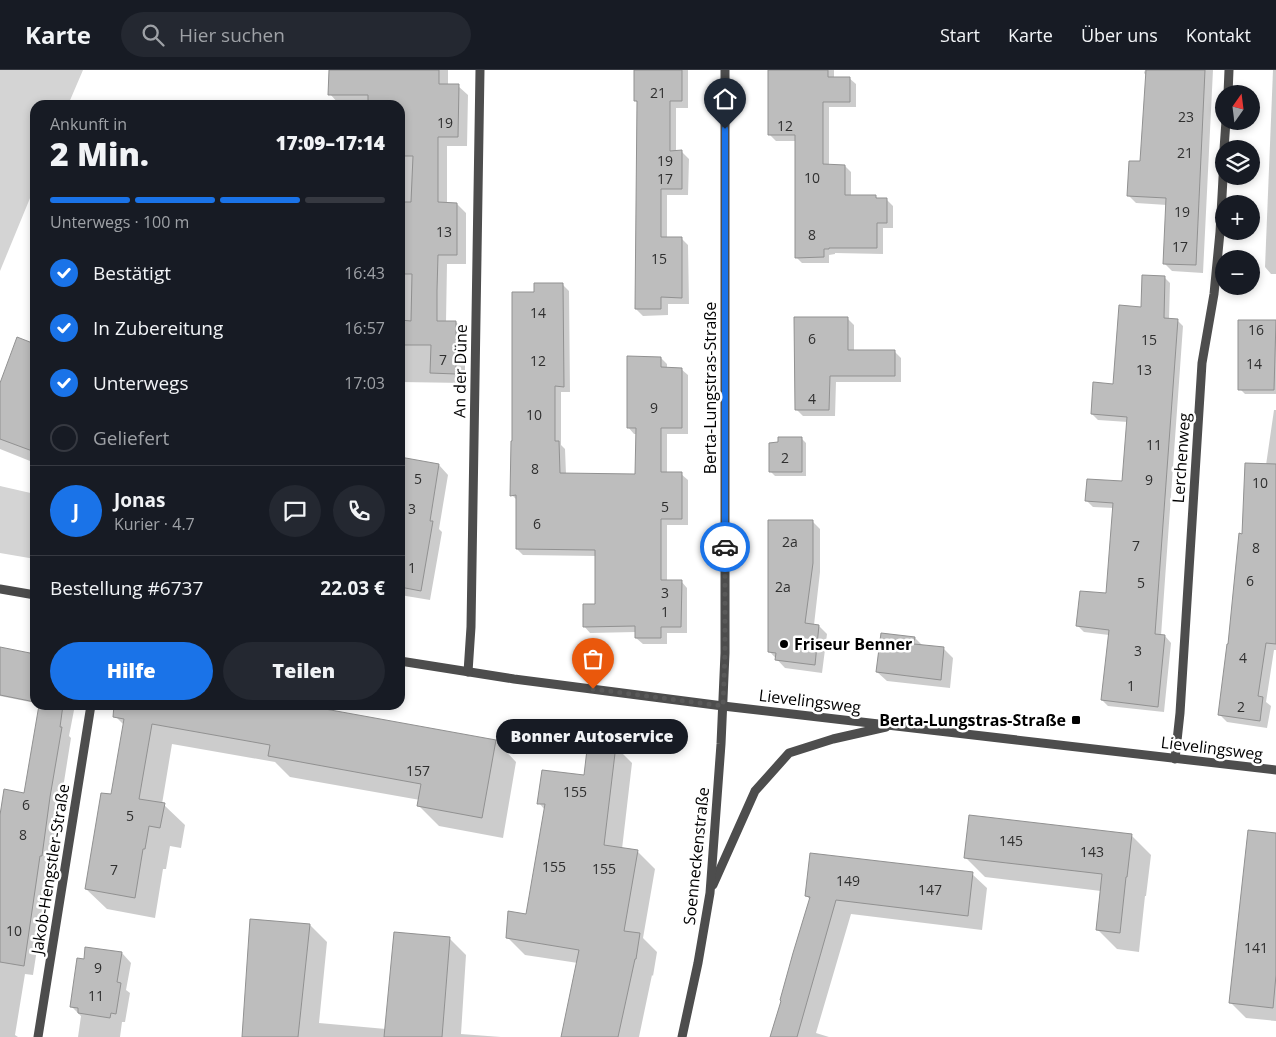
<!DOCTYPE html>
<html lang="de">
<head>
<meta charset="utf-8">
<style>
  body { margin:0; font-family:"Open Sans",sans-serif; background:#242831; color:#f1f3f6; height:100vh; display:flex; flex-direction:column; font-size:19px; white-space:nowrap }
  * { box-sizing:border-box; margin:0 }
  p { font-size:16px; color:#9ea1a6 }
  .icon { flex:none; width:28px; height:28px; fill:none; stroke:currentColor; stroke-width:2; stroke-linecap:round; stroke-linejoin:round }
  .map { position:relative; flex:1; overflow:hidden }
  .sheet { position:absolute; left:30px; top:30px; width:375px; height:610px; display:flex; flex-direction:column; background:#171b24; border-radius:15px; box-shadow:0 2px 8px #0003 }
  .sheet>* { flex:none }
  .needle { width:32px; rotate:14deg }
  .fabs { position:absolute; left:1215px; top:15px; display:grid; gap:10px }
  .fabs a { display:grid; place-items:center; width:45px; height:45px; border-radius:50%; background:#171b24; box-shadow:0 2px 8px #0003; font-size:25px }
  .pin { position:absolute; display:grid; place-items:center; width:42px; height:42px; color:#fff; margin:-51px -21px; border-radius:50% 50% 50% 0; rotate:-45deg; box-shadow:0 0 5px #0007 }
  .pin .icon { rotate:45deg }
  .courier { position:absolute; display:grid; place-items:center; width:50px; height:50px; margin:-25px; border:4px solid #1a73e8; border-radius:50%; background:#fff; color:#222; box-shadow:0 1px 6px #0007 }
  .bubble { position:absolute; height:35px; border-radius:18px; background:#171b24; box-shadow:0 2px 8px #0003; font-size:16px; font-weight:800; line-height:35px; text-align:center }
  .overview em { font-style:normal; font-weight:800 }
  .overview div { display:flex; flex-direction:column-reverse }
  .overview { display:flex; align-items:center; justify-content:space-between; height:85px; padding:0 20px }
  h1 { font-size:32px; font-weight:800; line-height:38px }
  .bar { display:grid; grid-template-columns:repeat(4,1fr); gap:8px 5px; align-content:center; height:60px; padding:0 20px }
  .bar i { height:6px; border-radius:4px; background:#363941 }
  .bar .current { background:#1a73e8 }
  .bar p { grid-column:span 4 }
  .line { display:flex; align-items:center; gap:12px; padding:0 20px; border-top:1px solid #363941 }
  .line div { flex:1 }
  .round { display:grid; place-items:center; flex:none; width:52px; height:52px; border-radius:26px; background:#242831 }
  ol { padding:0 20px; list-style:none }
  li { display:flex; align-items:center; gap:15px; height:55px }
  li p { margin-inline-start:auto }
  li .icon { padding:5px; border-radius:50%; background:#1a73e8; color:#fff; stroke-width:4 }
  li:last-child { color:#9ea1a6 }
  li i { width:28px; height:28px; border:2px solid #363941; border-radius:50% }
  .cta { display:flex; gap:10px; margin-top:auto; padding:10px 20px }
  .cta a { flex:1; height:58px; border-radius:30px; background:#1a73e8; color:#fff; font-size:20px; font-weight:800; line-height:58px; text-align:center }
  .cta a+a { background:#242831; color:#f1f3f6 }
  header { display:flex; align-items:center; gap:30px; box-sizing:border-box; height:70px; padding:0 25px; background:#171b24; border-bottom:1px solid #363941 }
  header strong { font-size:24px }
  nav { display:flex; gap:28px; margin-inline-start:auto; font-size:18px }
  .search { width:350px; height:45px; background:#242831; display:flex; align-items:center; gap:12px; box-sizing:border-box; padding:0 18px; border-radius:28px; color:#9ea1a6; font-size:19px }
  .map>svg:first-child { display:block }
  .green { fill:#d4d4d4 }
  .shadow { fill:#0003 }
  .building { fill:#bdbdbd; stroke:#919191 }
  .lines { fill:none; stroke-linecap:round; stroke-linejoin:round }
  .minor { stroke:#4d4d4d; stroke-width:9 }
  .done { stroke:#595959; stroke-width:5; stroke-dasharray:0 9 }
  .route { stroke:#1a73e8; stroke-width:6 }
  .poi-dot { fill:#000; stroke:#fff; stroke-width:2 }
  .labels { text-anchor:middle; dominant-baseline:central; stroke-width:5; stroke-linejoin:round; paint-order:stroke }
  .number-label { font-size:14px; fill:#2f2f2f }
  .street-label { font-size:16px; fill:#000; stroke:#fff }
  .poi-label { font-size:16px; font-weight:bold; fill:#000; stroke:#fff; text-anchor:start }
</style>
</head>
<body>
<header>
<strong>Karte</strong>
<div class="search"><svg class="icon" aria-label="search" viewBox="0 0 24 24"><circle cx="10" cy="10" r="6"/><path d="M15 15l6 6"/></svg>Hier suchen</div>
<nav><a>Start</a><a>Karte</a><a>Über uns</a><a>Kontakt</a></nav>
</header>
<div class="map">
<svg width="1276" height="967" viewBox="0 0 1276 967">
  <rect width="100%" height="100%" fill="#fff"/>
  <g class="green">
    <polygon points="0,0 83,0 68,35 35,35 35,116 0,201"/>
    <polygon points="0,416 35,424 35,489 0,483"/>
  </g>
  <g class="shadow">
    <polygon points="340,0 448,0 448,16 458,16 468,25 467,76 447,76 447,133 457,134 466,143 466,194 447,194 446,252 456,252 465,262 465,313 400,312 400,35 339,34 330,24"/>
    <polygon points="634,0 688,0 688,38 676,38 676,82 682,82 689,89 688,125 667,125 667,168 681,168 688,175 689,234 668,234 668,245 643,246 636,239 638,33 636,31"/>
    <polygon points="768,0 834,0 834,8 849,8 856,14 856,37 829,37 829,96 845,96 851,102 851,127 876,127 879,130 886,129 893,136 893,158 883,158 883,184 835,183 835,184 829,185 829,193 802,193 796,187 796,71 776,71 770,65"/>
    <polygon points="1145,0 1213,0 1203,203 1172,201 1164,193 1167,135 1136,133 1128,125 1142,92 1147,6 1144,3"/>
    <polygon points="1273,0 1276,0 1276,204 1271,204 1265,197"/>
    <polygon points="1164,207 1170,213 1169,249 1177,250 1183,256 1161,566 1165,566 1171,573 1164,642 1108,636 1102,630 1109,565 1084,562 1078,556 1107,525 1114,438 1093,437 1087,431 1123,412 1128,352 1098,350 1092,344 1114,315 1142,238"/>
    <polygon points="563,215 569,221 570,322 561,322 561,375 565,379 566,404 637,405 637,364 634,364 628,357 661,288 667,294 667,299 681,299 688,305 688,364 667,364 667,403 681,404 688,410 688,455 667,455 667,511 681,511 687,518 687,563 667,563 667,574 643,574 636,568 636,562 590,563 584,556 596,535 597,486 523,485 517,479 517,430 512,425 536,223"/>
    <polygon points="847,248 854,255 854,281 894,281 901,288 901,312 836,312 835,346 803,346 796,339"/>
    <polygon points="1240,251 1276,251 1276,324 1245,324 1240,319"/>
    <polygon points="35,275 35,393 0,379 0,317"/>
    <polygon points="1274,340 1276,340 1276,580 1274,580 1266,632 1271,636 1267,658 1227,652 1219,644 1243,465 1266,395"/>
    <polygon points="801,368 806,373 806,406 775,406 770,401"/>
    <polygon points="400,388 439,395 448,405 439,459 442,462 430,530 400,525"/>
    <polygon points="812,451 820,459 820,502 814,555 819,556 827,564 822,603 785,598 769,581"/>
    <polygon points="915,568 923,576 944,579 953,588 950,618 887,611 877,602"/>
    <polygon points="0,579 35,585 35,633 0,626"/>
    <polygon points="40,635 75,635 69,666 71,668 60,737 52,796 50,795 33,905 25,904 15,965 18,967 0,967 0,753 25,724"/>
    <polygon points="118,635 296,635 496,671 516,692 503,768 439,756 419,736 420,730 290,707 275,692 172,674 162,734 164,735 185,755 181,778 170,776 166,799 163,799 155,848 107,839 86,819 112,726 124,655 116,647"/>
    <polygon points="615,676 632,693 622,779 638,782 655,799 643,868 657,882 653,906 652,905 639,967 562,967 578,893 525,885 507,867 527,845 545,740 539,733 585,706"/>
    <polygon points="1276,764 1276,951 1246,948 1230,932"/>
    <polygon points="1131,765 1151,785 1146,826 1145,826 1139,882 1117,879 1097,859 1101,821 985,807 966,788"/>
    <polygon points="972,804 987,818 982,860 851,844 816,963 829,967 771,967 810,830 807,826"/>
    <polygon points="310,855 327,872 319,953 386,959 449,868 466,885 461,964 501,967 244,967"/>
    <polygon points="122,883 131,893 126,920 130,923 125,952 122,952 120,967 78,967 81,946 71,936"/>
  </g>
  <g class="building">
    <polygon points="329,0 439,0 439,14 459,14 458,67 438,67 438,132 457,133 457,185 438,185 437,220 437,251 456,251 456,304 430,303 431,275 400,275 400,250 411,251 412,204 400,204 400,132 411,132 413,86 400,86 400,35 368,35 368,25 328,25"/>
    <polygon points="634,0 682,0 682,31 670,31 670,81 682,80 682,119 661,119 661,167 682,167 682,228 661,227 661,239 635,239 637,31 634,31"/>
    <polygon points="768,0 828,0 828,7 850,7 850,32 823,32 823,94 845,95 845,125 876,125 876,128 887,128 887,153 877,153 877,178 829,178 829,179 824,179 824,187 795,188 795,65 768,65"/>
    <polygon points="1146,0 1205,0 1196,195 1163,194 1166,128 1127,126 1129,91 1140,91"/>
    <polygon points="1142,205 1165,206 1164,248 1178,249 1155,564 1165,565 1158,637 1101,630 1109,560 1076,556 1080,521 1106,523 1113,433 1085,431 1087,409 1122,411 1127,347 1091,344 1093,312 1113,314 1119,235 1141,237"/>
    <polygon points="534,213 563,213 564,317 555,316 555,371 559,371 560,403 635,404 636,358 627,358 627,286 661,287 661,297 682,298 682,358 661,358 661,402 682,402 682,449 661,449 661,510 682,510 681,557 661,557 661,568 635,568 635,556 583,557 583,534 595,534 595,480 516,479 516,425 510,426 511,371 512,371 512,222 534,222"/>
    <polygon points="794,247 848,247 848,280 895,280 895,306 830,306 829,340 795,340"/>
    <polygon points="1238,250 1276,250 1274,320 1238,320"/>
    <polygon points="17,267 35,274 35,382 0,369 0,313"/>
    <polygon points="778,367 802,367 802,402 769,402 769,373 778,372"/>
    <polygon points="400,387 439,394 430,451 433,451 421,521 400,517"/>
    <polygon points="1245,393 1276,394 1276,574 1266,573 1258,626 1263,627 1260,651 1218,645 1227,574 1228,574 1239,463 1242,464"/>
    <polygon points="768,450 813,450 813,493 805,553 819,555 815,595 775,590 776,583 768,582"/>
    <polygon points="881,563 915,567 914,574 944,577 941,610 876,602"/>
    <polygon points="0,577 35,584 35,632 0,625"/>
    <polygon points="39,635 63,635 60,657 62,657 50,727 42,786 40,786 24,896 0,892 0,745 4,719 24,723"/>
    <polygon points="114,635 303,635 496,670 482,748 417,736 421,714 268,686 270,675 152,654 139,729 165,733 160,758 149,756 145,779 143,779 135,828 85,819 101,723 111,724 124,649 113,647"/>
    <polygon points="588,671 616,675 604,775 638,780 624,861 640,863 636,889 635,889 618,967 561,967 579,880 506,868 508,841 526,844 545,734 537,734 542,700 584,705"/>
    <polygon points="969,745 1132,764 1127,807 1126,807 1120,863 1096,860 1102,804 964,788"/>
    <polygon points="1248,760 1276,763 1276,905 1273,938 1229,933"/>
    <polygon points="810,783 973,802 968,846 836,830 797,967 770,967 781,931 780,930 793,883 810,827 805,826"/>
    <polygon points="250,849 310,854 298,967 242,967"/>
    <polygon points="394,862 450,867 442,967 384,967"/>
    <polygon points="85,877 122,882 117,912 121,913 116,944 111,943 110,948 78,943 78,938 70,937 77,888 84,889"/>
  </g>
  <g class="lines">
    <g class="minor">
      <polyline points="1228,24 1229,0"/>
      <polyline points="1224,79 1226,51"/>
      <polyline points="0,519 35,525"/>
      <polyline points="400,591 514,609 723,636 1276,700"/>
      <polyline points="468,602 471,557 480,0"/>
      <polyline points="1175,689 1180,643 1202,293 1214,224 1220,162 1224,90"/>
      <polyline points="713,815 755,721 789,683 833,669 886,657"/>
      <polyline points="38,967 91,635"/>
      <polyline points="682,967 698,893 710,823 721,674 725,583 725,0"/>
    </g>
  </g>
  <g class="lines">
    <polyline class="done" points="593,619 723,636 725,583 725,477"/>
    <polyline class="route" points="725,59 725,477"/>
  </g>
  <g class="poi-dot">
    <circle cx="784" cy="574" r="5"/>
    <rect x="1071" y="645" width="10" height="10" rx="2.5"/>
  </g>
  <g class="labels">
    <g class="number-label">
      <text x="658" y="22">21</text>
      <text x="1186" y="46">23</text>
      <text x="445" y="52">19</text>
      <text x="785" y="55">12</text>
      <text x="1185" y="82">21</text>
      <text x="665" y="90">19</text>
      <text x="812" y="107">10</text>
      <text x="665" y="108">17</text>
      <text x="1182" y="141">19</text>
      <text x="444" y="161">13</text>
      <text x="812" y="164">8</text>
      <text x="1180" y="176">17</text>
      <text x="659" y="188">15</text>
      <text x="538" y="242">14</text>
      <text x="1256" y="259">16</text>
      <text x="812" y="268">6</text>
      <text x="1149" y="269">15</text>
      <text x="443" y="289">7</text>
      <text x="538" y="290">12</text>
      <text x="1254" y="293">14</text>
      <text x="1144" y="299">13</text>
      <text x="812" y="328">4</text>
      <text x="654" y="337">9</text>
      <text x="534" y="344">10</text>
      <text x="1154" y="374">11</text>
      <text x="785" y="387">2</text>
      <text x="535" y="398">8</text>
      <text x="418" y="408">5</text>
      <text x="1149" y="409">9</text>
      <text x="1260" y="412">10</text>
      <text x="665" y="436">5</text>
      <text x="412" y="438">3</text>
      <text x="537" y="453">6</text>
      <text x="790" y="471">2a</text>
      <text x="1136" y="475">7</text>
      <text x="1256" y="477">8</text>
      <text x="412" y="497">1</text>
      <text x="1250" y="510">6</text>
      <text x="1141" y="512">5</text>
      <text x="783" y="516">2a</text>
      <text x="665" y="522">3</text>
      <text x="665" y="541">1</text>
      <text x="1138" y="580">3</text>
      <text x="1243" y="587">4</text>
      <text x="1131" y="615">1</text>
      <text x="1241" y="636">2</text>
      <text x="418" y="700">157</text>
      <text x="575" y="721">155</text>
      <text x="26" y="734">6</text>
      <text x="130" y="745">5</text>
      <text x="23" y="764">8</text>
      <text x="1011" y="770">145</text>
      <text x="1092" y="781">143</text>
      <text x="554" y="796">155</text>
      <text x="604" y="798">155</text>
      <text x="114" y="799">7</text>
      <text x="848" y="810">149</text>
      <text x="930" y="819">147</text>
      <text x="14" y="860">10</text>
      <text x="1256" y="877">141</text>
      <text x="98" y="897">9</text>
      <text x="96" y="925">11</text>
    </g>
    <g class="street-label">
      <text transform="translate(460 301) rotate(-89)">An der Düne</text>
      <text transform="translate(710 318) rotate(-90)">Berta-Lungstras-Straße</text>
      <text transform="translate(1181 388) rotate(-86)">Lerchenweg</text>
      <text transform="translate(810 631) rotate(7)">Lievelingsweg</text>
      <text transform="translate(1212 678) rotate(7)">Lievelingsweg</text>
      <text transform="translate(696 786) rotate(-84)">Soenneckenstraße</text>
      <text transform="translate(50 799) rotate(-81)">Jakob-Hengstler-Straße</text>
    </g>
    <g class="poi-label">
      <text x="794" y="574">Friseur Benner</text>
      <text x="1066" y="650" text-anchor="end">Berta-Lungstras-Straße</text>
    </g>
  </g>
</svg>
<div class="fabs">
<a><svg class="needle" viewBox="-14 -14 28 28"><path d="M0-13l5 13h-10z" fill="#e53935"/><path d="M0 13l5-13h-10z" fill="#9ea1a6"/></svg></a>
<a><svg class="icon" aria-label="layers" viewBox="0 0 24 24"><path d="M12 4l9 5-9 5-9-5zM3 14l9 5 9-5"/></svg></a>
<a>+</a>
<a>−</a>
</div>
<div class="pin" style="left:593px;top:619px;background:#ea580c"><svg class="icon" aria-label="bag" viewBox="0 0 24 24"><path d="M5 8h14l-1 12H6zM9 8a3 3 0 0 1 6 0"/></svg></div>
<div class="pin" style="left:725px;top:59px;background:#1f2937"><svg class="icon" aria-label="home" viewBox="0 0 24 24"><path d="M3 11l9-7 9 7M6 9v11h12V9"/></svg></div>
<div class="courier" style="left:725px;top:477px"><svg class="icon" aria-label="car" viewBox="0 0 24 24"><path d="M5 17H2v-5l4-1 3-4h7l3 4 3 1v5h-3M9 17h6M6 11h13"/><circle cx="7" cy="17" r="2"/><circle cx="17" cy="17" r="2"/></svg></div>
<div class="bubble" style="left:496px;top:649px;width:192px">Bonner Autoservice</div>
<section class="sheet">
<div class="overview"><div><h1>2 Min.</h1><p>Ankunft in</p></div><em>17:09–17:14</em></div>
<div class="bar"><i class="current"></i><i class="current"></i><i class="current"></i><i></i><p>Unterwegs · 100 m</p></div>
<ol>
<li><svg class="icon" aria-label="check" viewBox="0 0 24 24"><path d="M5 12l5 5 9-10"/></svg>Bestätigt<p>16:43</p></li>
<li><svg class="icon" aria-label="check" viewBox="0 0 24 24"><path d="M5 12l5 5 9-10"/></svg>In Zubereitung<p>16:57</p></li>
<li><svg class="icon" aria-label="check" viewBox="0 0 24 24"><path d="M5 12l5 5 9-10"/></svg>Unterwegs<p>17:03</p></li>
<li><i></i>Geliefert</li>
</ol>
<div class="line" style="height:90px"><b class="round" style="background:#1a73e8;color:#fff">J</b><div><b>Jonas</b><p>Kurier · 4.7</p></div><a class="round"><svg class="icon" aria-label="chat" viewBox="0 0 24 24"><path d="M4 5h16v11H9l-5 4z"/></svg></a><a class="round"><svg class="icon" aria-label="phone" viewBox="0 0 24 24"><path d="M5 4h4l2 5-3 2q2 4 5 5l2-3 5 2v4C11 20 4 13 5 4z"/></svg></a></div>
<div class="line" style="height:65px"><div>Bestellung #6737</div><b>22.03 €</b></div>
<div class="cta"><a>Hilfe</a><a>Teilen</a></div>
</section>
</div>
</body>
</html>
